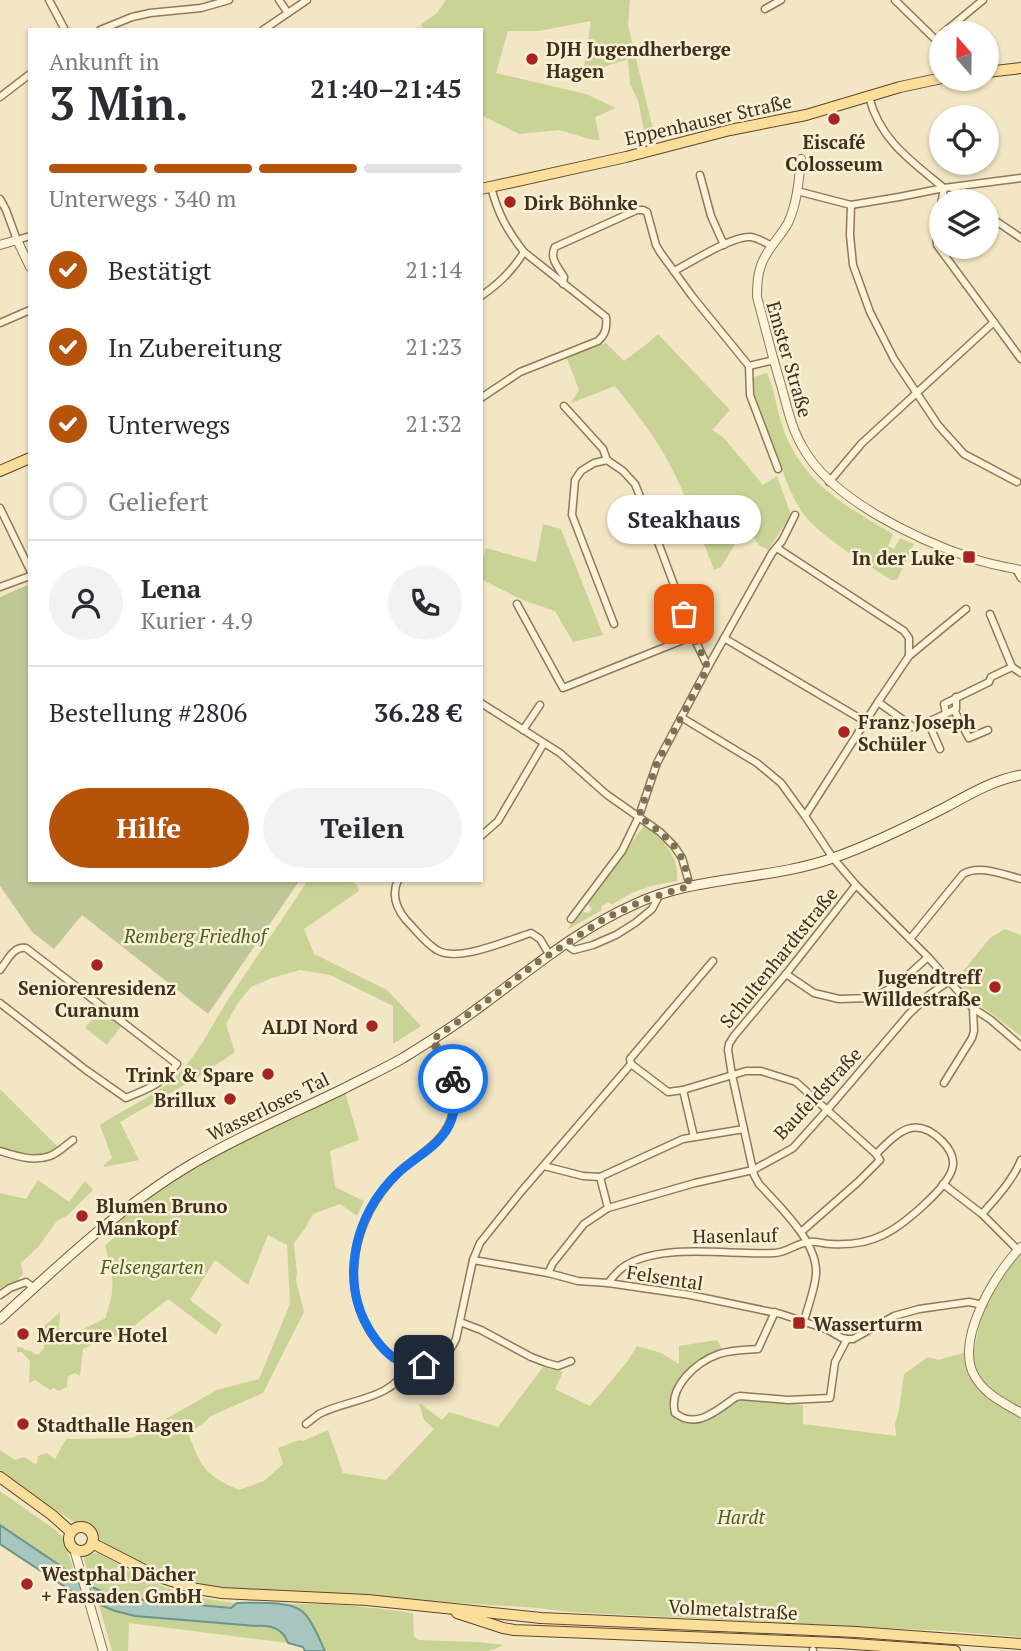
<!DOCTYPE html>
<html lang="de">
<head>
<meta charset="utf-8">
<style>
  body { margin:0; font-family:"PT Serif",serif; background:#f2f2f3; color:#2b2b33; height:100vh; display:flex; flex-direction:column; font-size:26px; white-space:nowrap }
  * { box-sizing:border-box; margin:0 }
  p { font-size:23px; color:#7c7c81 }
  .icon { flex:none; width:38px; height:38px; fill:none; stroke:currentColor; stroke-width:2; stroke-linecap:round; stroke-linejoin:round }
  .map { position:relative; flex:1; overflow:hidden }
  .panel { position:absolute; left:28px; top:28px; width:455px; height:854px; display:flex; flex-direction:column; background:#fff; border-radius:0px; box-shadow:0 2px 5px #0004 }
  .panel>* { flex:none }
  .needle { width:46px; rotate:340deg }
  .tools { position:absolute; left:929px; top:21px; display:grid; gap:14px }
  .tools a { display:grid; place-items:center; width:70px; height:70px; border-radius:50%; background:#fff; box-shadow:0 2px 5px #0004; font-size:35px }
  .pin { position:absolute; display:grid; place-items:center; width:60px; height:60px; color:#fff; margin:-30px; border-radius:14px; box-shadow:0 4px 10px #0006 }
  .courier { position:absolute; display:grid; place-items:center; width:70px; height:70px; margin:-35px; border:5px solid #1a73e8; border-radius:50%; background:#fff; color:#222; box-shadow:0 2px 9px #0007 }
  .bubble { position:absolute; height:49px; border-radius:24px; background:#fff; box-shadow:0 2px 5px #0004; font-size:23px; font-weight:700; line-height:49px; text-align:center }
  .summary em { font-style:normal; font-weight:700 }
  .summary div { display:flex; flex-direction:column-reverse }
  .summary { display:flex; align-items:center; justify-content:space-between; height:119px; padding:0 21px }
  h1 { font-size:46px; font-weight:700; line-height:52px }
  .bar { display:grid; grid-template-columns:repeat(4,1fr); gap:10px 7px; align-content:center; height:84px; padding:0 21px }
  .bar i { height:9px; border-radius:5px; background:#e1e1e2 }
  .bar .active { background:#b45309 }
  .bar p { grid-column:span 4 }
  .line { display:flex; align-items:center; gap:18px; padding:0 21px; border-top:2px solid #e1e1e2 }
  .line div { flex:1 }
  .round { display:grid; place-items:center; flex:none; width:74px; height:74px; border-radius:37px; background:#f2f2f3 }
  ol { padding:0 21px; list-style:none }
  li { display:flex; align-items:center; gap:21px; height:77px }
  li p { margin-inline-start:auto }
  li .icon { padding:7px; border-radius:50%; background:#b45309; color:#fff; stroke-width:4 }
  li:last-child { color:#7c7c81 }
  li i { width:38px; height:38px; border:4px solid #e1e1e2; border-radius:50% }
  .primary-button { display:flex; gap:14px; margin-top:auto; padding:14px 21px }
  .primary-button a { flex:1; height:80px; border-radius:42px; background:#b45309; color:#fff; font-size:28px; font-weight:700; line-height:80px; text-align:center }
  .primary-button a+a { background:#f2f2f3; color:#2b2b33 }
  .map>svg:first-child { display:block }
  .green { fill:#cad396 }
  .cemetery { fill:#c0c796 }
  .water { fill:#a6c6be; stroke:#6c968c; stroke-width:2 }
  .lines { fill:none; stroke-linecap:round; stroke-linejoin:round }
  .minor-casing { stroke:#917858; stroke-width:9 }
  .tertiary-casing { stroke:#917858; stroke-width:10 }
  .secondary-casing { stroke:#72583b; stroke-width:11 }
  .primary-casing { stroke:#5e452c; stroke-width:12 }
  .minor { stroke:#fcf3d9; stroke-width:6 }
  .tertiary { stroke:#fcf3d9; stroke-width:8 }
  .secondary { stroke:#fcf3d9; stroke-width:9 }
  .primary { stroke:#fade99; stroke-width:10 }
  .done { stroke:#7e6f57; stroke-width:7; stroke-dasharray:0 12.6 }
  .route { stroke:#1a73e8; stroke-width:9 }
  .poi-dot { fill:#a72421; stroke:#f9f0d5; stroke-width:2.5 }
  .labels { text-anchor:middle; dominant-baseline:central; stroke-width:5; stroke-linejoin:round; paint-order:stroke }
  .poi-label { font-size:19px; font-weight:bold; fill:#3f2f1d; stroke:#f9f0d5; text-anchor:start }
  .street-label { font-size:19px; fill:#3f2f1d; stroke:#f9f0d5 }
  .park-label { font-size:19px; font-style:italic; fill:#4d5e22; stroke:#f9f0d5 }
</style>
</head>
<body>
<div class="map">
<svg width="1021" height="1651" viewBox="0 0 1021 1651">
  <rect width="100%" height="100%" fill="#f3e6c4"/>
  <g class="green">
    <polygon points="446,0 630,0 628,25 655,138 646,141 638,100 630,84 628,59 583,74 591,21 539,31 508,31 496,73 586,94 616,108 595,117 600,140 593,140 559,130 519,134 481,115 481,30 424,30 421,24 436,14"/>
    <path d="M658,334L730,410L712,430L723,437L763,485L777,476L791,515L768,550L759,545L751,534L739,538L721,567L714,570C700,534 687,497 669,463C654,435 635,411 615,386L571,403L579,390L566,356L606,343L624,361L648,343Z"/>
    <path d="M767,373C775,391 777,412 784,431C805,485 846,506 893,534L888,546L894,549L900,538L914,544L897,580H891C866,563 818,536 802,512C786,488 780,460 769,433C761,415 751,398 754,377Z"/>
    <polygon points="543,524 561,529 603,635 573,642 555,611 520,599 481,579 481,564 486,548 536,562"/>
    <path d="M644,826C663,839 680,857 677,881C647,886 637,889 611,905L609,902L601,906L602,910L567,930L579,911L589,913L592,909L588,904V900Z"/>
    <path d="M308,880H353L352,882L357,885L359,891L304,929L314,954L387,990L421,1026L393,1044V1006L330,975L300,970L272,978L251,987L238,1003L226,1024L235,1052L198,1077L120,1122L139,1160L105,1167L103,1166L112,1158L100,1125C123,1109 150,1099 172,1080C197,1058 210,1028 227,1001C254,961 281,921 308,880Z"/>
    <polygon points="1005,929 1021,935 1021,1036 991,1013 973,1001 955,981 990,938"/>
    <polygon points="100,1009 122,1025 107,1045 85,1028"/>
    <polygon points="0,1089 60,1149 36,1158 0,1151"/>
    <path d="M344,1089L359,1140L330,1151L335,1187L364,1201L357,1216L340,1204L313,1214L304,1230L294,1243L297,1274L296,1280L304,1312L263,1393L211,1416L201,1425L188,1433C202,1468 203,1474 239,1490L264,1481L283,1464L278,1448L299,1440L303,1441L328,1430L343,1473L386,1480L434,1429L424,1420L419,1403L442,1420L449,1412L498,1427L543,1367L563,1372L555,1389L590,1406L627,1362L637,1346L661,1353L679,1364V1346L717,1340L722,1349C700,1360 682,1371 672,1395C670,1400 668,1406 670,1412C672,1415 675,1418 677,1421C682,1422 689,1423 694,1423C713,1421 731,1399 745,1399L803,1405V1424L896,1436L895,1424L899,1410L904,1374L928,1357L938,1360L974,1350C983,1306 991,1288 1021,1254V1637L947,1631L569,1612L538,1608L242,1589L215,1586L194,1582L162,1572L124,1555L36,1497L0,1470V1450L15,1460L24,1457L35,1464L37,1463L38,1456L47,1453L55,1459C60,1452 61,1445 67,1439L132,1438L217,1390L259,1379L290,1304L287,1245L268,1235L248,1285L215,1260L190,1300L222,1324L216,1335L168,1299L125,1333L119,1336L109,1337L83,1349L80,1376L75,1373L68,1376L67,1387L58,1391L54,1388L50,1390L35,1380L29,1383L30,1361L22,1352H17V1347L23,1348L25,1350L31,1351L34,1354H39L44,1348V1334L40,1330L60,1312L59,1328L69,1336L106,1318C107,1308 112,1300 112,1291C114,1275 109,1261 105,1246L121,1231L122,1226L106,1225L163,1182Z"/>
    <polygon points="38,1180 69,1202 85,1181 93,1190 68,1215 57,1221 38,1247 21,1263 23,1274 0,1299 0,1193 26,1199"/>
    <polygon points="0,1491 54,1529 63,1537 75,1574 35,1550 0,1525"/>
    <path d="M98,1553C110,1559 121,1566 132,1572C161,1589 203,1600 237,1603L231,1608L114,1597L92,1587L84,1558L87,1554Z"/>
    <path d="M287,1604C330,1603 371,1607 413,1613L414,1636L419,1640L477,1642L504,1645L489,1651H325L305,1615L301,1610Z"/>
    <path d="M99,1605L135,1616L255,1626C270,1625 283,1628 288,1643L129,1623L128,1651H112Z"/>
  </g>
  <polygon class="cemetery" points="30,584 30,880 300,880 208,1014 82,915 54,949 32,932 0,886 0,597"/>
  <path class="water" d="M0,1525L92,1587L114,1597L231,1608L237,1603C254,1603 291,1600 303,1612C313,1621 319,1639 325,1651H305L303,1647L288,1643C283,1628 270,1625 256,1626L135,1616L115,1611L79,1596L0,1544Z"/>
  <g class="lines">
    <defs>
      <g id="minor">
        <polyline points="49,0 65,30"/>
        <polyline points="279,0 288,13"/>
        <polyline points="895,0 942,46"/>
        <polyline points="765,9 781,0"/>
        <polyline points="100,30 132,17 150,13 201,8 229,0"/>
        <polyline points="263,30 307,0"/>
        <polyline points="943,33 983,0"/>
        <polyline points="0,97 30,74"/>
        <path d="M869,97C880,140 911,161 944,188"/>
        <polyline points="700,175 711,216 724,245"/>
        <polyline points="944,188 936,232 937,245 1021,359"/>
        <polyline points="952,188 969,201"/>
        <polyline points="797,191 851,205 899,197 944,188 1021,178"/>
        <polyline points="0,199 6,210 17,240 30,236"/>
        <polyline points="851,205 850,235 853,265 870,312 894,359 938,425 964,454 1017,482"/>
        <polyline points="987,215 1021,238"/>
        <path d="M674,271C692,262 733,235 751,237C758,238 766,243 772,246"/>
        <path d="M563,284L564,277C558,267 549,258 555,247L637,210H643L647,212L656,245L660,252L692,296L749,366L750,395L778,469"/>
        <path d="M481,296C499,284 513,270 524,252"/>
        <polyline points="0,323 30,310"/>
        <polyline points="749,366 774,360"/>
        <path d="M481,398L520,372L598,341C606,334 607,327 606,317L524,252C507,230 498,214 491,187"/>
        <polyline points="564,406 603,449 607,460 623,471 635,484 652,526 693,636 708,667"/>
        <polyline points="607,460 594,463 581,471 575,480 572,515 614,624"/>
        <polyline points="829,482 862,443 994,322"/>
        <polyline points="0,508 30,570"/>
        <polyline points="777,548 904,631 909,638 909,656 878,702 805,816"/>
        <polyline points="1016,569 1021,578"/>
        <polyline points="0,587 30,576"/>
        <polyline points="517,604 563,688 693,636"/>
        <polyline points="990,614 1012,667"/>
        <polyline points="724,638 866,722"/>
        <polyline points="909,656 966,609"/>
        <polyline points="878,702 913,727 928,722 956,709 956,697"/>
        <polyline points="481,703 560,753 606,794 660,832 674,846 682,858 690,886"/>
        <polyline points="954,710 969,738 988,730"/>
        <polyline points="946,713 944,704 989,682 991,677 1012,667 1021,673"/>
        <polyline points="681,717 757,763 781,783 805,816 833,858 856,885 928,957 973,1008 991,1020 1021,1046"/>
        <polyline points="928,722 940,749"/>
        <polyline points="523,730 540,705"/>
        <polyline points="481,836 498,821 544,743"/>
        <path d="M398,880C391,895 396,908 406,920C416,930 425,943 437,950C458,963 508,940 531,933L540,939L549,954"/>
        <polyline points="571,919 622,851 639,816 657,763 708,667 772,553 782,541 795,515"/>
        <path d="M910,939L963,874C979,864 1004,875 1021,879"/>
        <polyline points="565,944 574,950 593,945 616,935 635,923 652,909 660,894"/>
        <path d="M0,970C7,961 13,946 26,948L177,1064C159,1086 151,1087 126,1098L86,1070L0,1003"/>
        <polyline points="786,974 814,993 839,999 870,998 896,986 928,957"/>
        <path d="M432,1040C448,1065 462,1088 451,1119C442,1145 414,1157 396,1175C353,1218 337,1289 376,1340C388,1356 403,1368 425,1365C440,1363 450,1352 456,1339L473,1260L480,1243L520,1193L631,1064L630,1059L713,961"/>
        <polyline points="631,1064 668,1092 683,1090 746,1071 761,1071 796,1082 876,1154"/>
        <polyline points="944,1083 972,1038 974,1031 973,1008"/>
        <polyline points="683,1090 694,1137"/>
        <path d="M0,1151C16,1156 33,1162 50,1156C58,1153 66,1145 73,1140"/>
        <polyline points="544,1166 583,1176 600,1177 683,1139 744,1129"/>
        <polyline points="600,1177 608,1208"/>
        <polyline points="943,1184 982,1214 1018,1250"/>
        <path d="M982,1214C996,1198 1013,1180 1021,1160"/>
        <polyline points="473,1260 548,1273 578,1281 608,1283 690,1295 781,1314 826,1329 842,1338 847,1339"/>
        <polyline points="548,1273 553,1263 584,1224 608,1208 695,1183 753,1170 793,1148 828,1109 909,1014 929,995 949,981"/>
        <path d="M608,1283C612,1278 617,1272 622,1268C658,1241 732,1256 774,1253C787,1253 796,1243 809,1242C817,1241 823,1244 831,1244C848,1245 867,1243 883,1235C902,1226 951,1186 953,1165C954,1155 949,1148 942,1141C915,1114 898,1132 876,1154L880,1160L858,1182L801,1232"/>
        <polyline points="0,1295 10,1288 26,1282 34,1288"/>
        <path d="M775,1312L758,1349C745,1350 731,1350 719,1354C696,1362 668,1387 675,1413C697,1430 717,1410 736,1397L740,1396L788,1400L830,1398L835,1362L847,1339H853L894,1316L919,1309L969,1302L983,1305"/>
        <path d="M804,1321C808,1306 815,1289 816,1274C818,1242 779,1206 759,1184L754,1175L732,1075L728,1050L729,1044L734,1036L786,974L856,885"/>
        <polyline points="460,1322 481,1330 531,1357 547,1363 558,1366 571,1361"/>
        <path d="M306,1424C310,1421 315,1417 319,1414C351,1398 390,1401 409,1366"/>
        <polyline points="813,1650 813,1651"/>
      </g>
      <g id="tertiary">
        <path d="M801,159C799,180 797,204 788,223C782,234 772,244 766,255C758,268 757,282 757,297C765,326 772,356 781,385C787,406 791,427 802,446C831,500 918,540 974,559C989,564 1005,567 1021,570"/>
        <polyline points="0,245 17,240 30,267"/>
        <path d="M1021,1247C996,1272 955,1339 974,1375C984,1394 1004,1403 1021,1413"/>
        <polyline points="74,1549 103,1651"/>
      </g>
      <path id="secondary" d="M0,1319C61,1263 121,1206 192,1164C241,1135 294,1113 345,1088C364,1078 384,1069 403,1058C429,1042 456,1025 481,1006C530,970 577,930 633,905C696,875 768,881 833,858C871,845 909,826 946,807C970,794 993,780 1021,775"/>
      <g id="primary">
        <polyline points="987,72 1021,68"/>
        <polyline points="481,189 626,157 730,130 806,115 900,87 942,78"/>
        <polyline points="0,471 30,458"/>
        <polyline points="0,1477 52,1515 71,1532"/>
        <circle cx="81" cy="1539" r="12"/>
        <polyline points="92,1543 156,1576 197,1589 222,1593 367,1600 541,1618 856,1632 1021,1644"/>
        <polyline points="457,1613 503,1628 514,1630 839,1643 955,1651"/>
      </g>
    </defs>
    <use href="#minor" class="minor-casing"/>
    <use href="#tertiary" class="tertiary-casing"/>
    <use href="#secondary" class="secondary-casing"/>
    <use href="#primary" class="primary-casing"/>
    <use href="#minor" class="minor"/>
    <use href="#tertiary" class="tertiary"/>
    <use href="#secondary" class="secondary"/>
    <use href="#primary" class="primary"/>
  </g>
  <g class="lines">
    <path class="done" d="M453,1079L448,1066L432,1040L479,1007L538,962L604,919L646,899L690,886C687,877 686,867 682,859C674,840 654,828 639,816L657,763L708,667L693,636L684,614"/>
    <path class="route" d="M424,1365C398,1366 386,1355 372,1334C338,1282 354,1214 398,1173C414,1158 438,1147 449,1126C456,1112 456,1094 453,1079"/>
  </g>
  <g class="poi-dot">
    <circle cx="532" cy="59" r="7"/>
    <circle cx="834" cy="119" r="7"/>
    <circle cx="510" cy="202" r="7"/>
    <rect x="962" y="550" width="14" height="14" rx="3.5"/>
    <circle cx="844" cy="732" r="7"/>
    <circle cx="97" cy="965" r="7"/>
    <circle cx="995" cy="987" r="7"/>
    <circle cx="372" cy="1026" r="7"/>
    <circle cx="268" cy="1074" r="7"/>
    <circle cx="230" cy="1099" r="7"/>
    <circle cx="82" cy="1216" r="7"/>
    <rect x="792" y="1316" width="14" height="14" rx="3.5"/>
    <circle cx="23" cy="1334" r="7"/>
    <circle cx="23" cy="1424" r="7"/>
    <circle cx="27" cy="1584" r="7"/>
  </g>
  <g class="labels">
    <g class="poi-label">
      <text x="546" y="48">DJH Jugendherberge<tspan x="546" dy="22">Hagen</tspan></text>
      <text x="834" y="141" text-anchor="middle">Eiscafé<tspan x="834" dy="22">Colosseum</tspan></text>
      <text x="524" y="202">Dirk Böhnke</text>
      <text x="955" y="557" text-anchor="end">In der Luke</text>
      <text x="858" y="721">Franz Joseph<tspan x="858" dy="22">Schüler</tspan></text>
      <text x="981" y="976" text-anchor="end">Jugendtreff<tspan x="981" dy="22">Willdestraße</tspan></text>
      <text x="97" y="987" text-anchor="middle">Seniorenresidenz<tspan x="97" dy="22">Curanum</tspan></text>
      <text x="358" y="1026" text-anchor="end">ALDI Nord</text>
      <text x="254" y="1074" text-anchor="end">Trink &amp; Spare</text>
      <text x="216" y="1099" text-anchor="end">Brillux</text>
      <text x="96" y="1205">Blumen Bruno<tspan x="96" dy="22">Mankopf</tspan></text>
      <text x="813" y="1323">Wasserturm</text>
      <text x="37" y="1334">Mercure Hotel</text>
      <text x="37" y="1424">Stadthalle Hagen</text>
      <text x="41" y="1573">Westphal Dächer<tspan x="41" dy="22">+ Fassaden GmbH</tspan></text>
    </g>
    <g class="street-label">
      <text transform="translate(708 119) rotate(-13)">Eppenhauser Straße</text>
      <text transform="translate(790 359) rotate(74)">Emster Straße</text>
      <text transform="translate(778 957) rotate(-51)">Schultenhardtstraße</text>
      <text transform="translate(817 1093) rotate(-47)">Baufeldstraße</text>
      <text transform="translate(268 1106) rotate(-26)">Wasserloses Tal</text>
      <text transform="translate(735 1235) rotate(-1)">Hasenlauf</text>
      <text transform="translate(665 1277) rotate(9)">Felsental</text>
      <text transform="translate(733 1609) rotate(3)">Volmetalstraße</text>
    </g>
    <g class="park-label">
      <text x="195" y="935">Remberg Friedhof</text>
      <text x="152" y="1266">Felsengarten</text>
      <text x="741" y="1516">Hardt</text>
    </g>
  </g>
</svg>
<div class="tools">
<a><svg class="needle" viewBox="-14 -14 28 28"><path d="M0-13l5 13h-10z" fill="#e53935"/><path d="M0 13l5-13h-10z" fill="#7c7c81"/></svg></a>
<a><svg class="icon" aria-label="locate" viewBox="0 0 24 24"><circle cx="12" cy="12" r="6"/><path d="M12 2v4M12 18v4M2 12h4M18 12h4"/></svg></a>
<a><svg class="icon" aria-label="layers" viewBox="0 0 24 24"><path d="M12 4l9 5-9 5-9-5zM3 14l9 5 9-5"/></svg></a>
</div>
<div class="pin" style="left:684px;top:614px;background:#ea580c"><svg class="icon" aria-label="bag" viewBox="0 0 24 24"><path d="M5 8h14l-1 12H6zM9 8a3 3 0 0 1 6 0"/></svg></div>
<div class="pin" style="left:424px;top:1365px;background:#1f2937"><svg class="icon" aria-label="home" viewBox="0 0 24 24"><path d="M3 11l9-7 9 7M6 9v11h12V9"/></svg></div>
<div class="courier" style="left:453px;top:1079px"><svg class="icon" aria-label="bike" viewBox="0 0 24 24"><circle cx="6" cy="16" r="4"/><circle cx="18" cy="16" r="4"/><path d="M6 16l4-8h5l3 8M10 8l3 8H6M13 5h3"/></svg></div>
<div class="bubble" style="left:607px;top:495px;width:154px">Steakhaus</div>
<section class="panel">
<div class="summary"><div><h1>3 Min.</h1><p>Ankunft in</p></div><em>21:40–21:45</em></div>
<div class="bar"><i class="active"></i><i class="active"></i><i class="active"></i><i></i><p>Unterwegs · 340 m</p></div>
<ol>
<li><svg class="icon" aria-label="check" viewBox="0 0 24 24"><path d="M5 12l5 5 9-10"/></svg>Bestätigt<p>21:14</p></li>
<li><svg class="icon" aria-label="check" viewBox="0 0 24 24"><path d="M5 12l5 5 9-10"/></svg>In Zubereitung<p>21:23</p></li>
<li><svg class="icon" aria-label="check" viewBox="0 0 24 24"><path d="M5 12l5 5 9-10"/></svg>Unterwegs<p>21:32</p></li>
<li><i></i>Geliefert</li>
</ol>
<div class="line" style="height:126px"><a class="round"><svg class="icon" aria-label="person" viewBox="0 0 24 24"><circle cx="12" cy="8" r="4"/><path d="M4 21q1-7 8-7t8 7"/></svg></a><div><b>Lena</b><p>Kurier · 4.9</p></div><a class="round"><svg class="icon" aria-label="phone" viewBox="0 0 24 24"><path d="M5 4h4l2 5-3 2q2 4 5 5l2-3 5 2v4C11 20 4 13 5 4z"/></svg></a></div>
<div class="line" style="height:91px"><div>Bestellung #2806</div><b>36.28 €</b></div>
<div class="primary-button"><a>Hilfe</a><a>Teilen</a></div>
</section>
</div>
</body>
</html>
